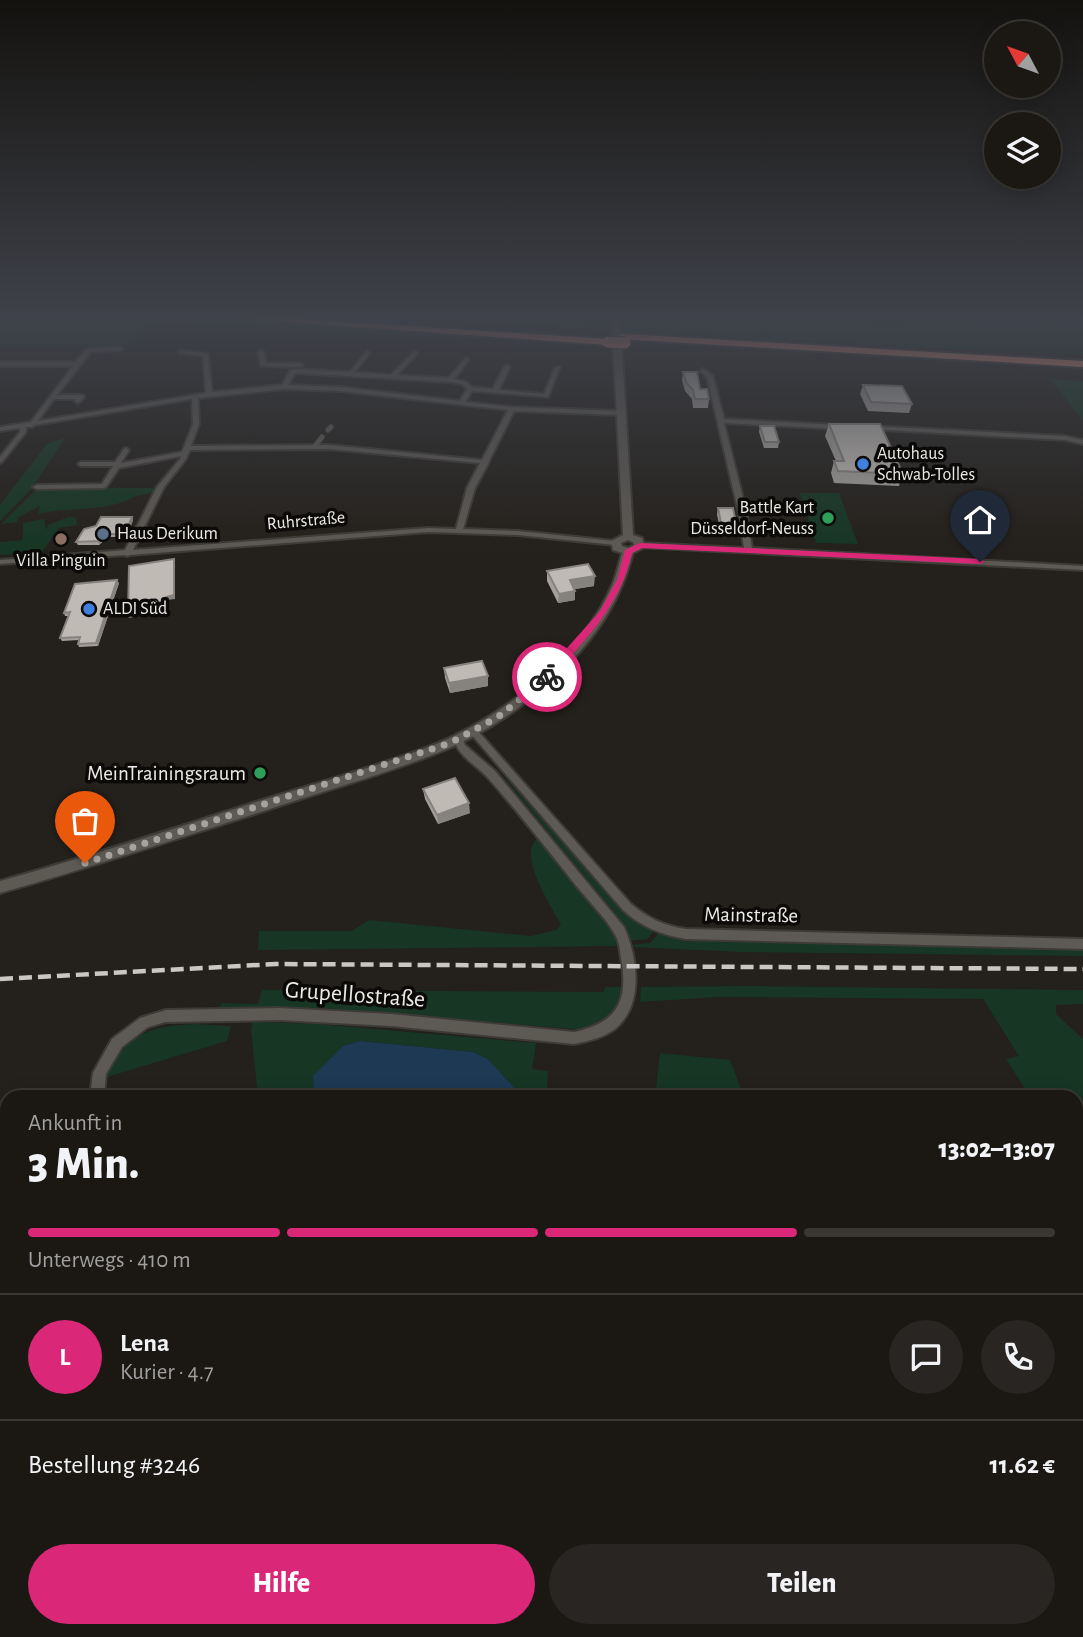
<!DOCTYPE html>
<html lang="de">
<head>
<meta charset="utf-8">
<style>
  body { margin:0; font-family:"Alegreya Sans",sans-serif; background:#282522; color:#f1f3f6; height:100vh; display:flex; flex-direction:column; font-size:26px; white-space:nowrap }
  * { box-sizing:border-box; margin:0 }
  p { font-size:23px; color:#a0a0a0 }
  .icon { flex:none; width:38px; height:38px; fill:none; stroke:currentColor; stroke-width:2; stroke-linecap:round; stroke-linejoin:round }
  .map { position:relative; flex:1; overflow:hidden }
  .side { position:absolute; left:0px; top:1090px; width:1083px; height:548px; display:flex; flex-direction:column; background:#1b1814; border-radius:21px 21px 0 0; box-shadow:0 4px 18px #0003,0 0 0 2px #393734 }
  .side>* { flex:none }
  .needle { width:46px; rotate:311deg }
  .buttons { position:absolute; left:984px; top:21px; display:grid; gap:14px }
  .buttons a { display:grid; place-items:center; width:77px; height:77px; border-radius:50%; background:#1b1814; box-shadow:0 4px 18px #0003,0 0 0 2px #393734; font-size:35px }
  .pin { position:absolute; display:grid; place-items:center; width:60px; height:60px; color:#fff; margin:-72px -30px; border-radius:50% 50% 50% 0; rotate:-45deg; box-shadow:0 0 7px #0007 }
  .pin .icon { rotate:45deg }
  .courier { position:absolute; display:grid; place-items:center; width:70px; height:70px; margin:-35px; border:5px solid #db2777; border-radius:50%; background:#fff; color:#222; box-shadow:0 2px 9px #0007 }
  .overview em { font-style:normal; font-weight:800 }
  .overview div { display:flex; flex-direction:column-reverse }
  .overview { display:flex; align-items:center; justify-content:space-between; height:119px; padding:0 28px }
  h1 { font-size:46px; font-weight:800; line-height:52px }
  .bar { display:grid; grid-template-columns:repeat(4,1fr); gap:10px 7px; align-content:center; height:84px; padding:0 28px }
  .bar i { height:9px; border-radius:5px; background:#393734 }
  .bar .current { background:#db2777 }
  .bar p { grid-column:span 4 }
  .line { display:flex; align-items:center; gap:18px; padding:0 28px; border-top:2px solid #393734 }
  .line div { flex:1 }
  .round { display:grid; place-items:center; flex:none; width:74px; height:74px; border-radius:37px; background:#282522 }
  .action { display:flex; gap:14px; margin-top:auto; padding:14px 28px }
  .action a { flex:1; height:80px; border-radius:42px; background:#db2777; color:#fff; font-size:28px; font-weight:800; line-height:80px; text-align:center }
  .action a+a { background:#282522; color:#f1f3f6 }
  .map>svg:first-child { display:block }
  .green { fill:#173624 }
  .water { fill:#1d3954 }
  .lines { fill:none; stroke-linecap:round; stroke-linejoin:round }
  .pedestrian-casing { stroke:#3e3b37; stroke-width:6 }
  .minor-casing { stroke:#3e3b37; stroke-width:4 }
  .tertiary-casing { stroke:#3e3b37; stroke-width:4 }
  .motorway-casing { stroke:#3e3b37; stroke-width:4 }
  .pedestrian { stroke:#5d5953; stroke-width:4.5 }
  .minor { fill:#5d5953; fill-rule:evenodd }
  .tertiary { fill:#5d5953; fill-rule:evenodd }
  .motorway { fill:#fe9580; fill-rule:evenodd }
  .rail { stroke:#cac8c4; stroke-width:4.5; stroke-dasharray:13 6; stroke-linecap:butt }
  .motorway-bridge-casing { stroke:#3e3b37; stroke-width:13; stroke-linecap:butt }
  .motorway-bridge { stroke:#fe9580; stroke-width:11 }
  .wall { fill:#a4a09b }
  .shaded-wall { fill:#86827e }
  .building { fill:#bfbab4; stroke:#86827e; stroke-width:2 }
  .route { fill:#db2777 }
  .done { stroke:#a6a39f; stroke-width:7; stroke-dasharray:0 12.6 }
  .shop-dot { fill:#3f7fe0; stroke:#0c0a08; stroke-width:2.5 }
  .leisure-dot { fill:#2e9e5b; stroke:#0c0a08; stroke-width:2.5 }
  .service-dot { fill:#5c6f8a; stroke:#0c0a08; stroke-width:2.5 }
  .education-dot { fill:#8d6e63; stroke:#0c0a08; stroke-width:2.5 }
  .labels { text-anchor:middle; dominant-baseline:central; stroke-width:7; stroke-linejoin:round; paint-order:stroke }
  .far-poi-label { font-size:18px; fill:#eceae6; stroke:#0c0a08; text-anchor:start }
  .far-street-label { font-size:18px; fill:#eceae6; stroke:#0c0a08 }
  .poi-label { font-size:21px; fill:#eceae6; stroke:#0c0a08; text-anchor:end }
  .street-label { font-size:21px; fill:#eceae6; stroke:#0c0a08 }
  .near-street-label { font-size:24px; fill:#eceae6; stroke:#0c0a08 }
</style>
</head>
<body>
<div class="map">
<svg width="1083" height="1637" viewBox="0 0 1083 1637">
  <rect width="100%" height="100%" fill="#24201b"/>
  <g class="green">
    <polygon points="0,319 191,319 597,345 166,321 142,328 132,345 0,346"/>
    <polygon points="424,319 587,321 587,325 604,328 603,319 609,319 610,329"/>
    <path d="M619,319H780L900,325L904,319H969C985,339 1013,326 1034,328L1037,324L1083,328V354L999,352L619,330Z"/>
    <polygon points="1050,379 1083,381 1083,421"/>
    <polygon points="65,438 32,488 0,521 0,505 47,444"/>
    <path d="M38,488H153L155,490C148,496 142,494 134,497C105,513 71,506 38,514L40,506L17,518L18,522L1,524Z"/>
    <polygon points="800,493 839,493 858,544 816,543"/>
    <polygon points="68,517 76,518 77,525 59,528 41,553 0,555 0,542 23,540 23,523 44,519 46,530 48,525"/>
    <polygon points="493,764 627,915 654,931 647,939 629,941 620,919"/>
    <path d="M538,838L614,932L616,946L258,950L259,931H352L369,920L531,936L556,930L561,925C551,905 516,854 538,838Z"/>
    <polygon points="659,933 722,942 1083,949 1083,956 741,952 631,947 630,945 650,943"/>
    <polygon points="751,986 1083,990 1083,1004 1056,1005 1056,1014 1083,1039 1083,1637 959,1637 957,1631 1076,1631 1076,1097 1030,1097 1006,1059 1019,1056 983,999 719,997 640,1002 641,987"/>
    <path d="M605,987H622C619,1012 607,1022 584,1030L324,1008H219L222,1003L258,1004L262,990L604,992Z"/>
    <polygon points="253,1022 317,1024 536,1043 532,1069 548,1071 547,1097 523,1097 488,1059 473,1052 360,1041 343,1046 314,1076 314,1097 258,1097 251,1030"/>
    <path d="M195,1024L231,1026L227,1041L107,1077C125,1033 151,1026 195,1024Z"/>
    <polygon points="660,1053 730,1060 744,1097 655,1097"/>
  </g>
  <g class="water">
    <path d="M969,319H1083V328L1037,324L1034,328C1013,326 985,339 969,319Z"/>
    <polygon points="360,1041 473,1052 488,1059 523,1097 314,1097 313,1076 343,1046"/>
    <polygon points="508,1631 957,1631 959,1635 509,1637"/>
  </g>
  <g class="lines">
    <defs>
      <g id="pedestrian">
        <polyline points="328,430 331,427"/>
        <polyline points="315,446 322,437"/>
      </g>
      <g id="minor">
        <path d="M120,347L122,348V350L91,352L57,395H82L84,396V398L78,403L75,401L77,399H54L38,421L206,393L203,356L179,353L178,352L181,350L208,354L212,392L282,385L290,371L293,369L350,372L367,351L370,353L355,372L391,375L415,351L418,353L417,354L397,375L448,378L466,358L469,360L454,379L466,382L472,387L493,389L504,367L507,365L510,367L499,390L544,394L555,368L560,367L548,397L472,391L465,402L512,407L620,411L623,413L620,415L514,411L489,461V462L475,488L463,529L518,531L615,541L619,543L615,545L518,535L428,532L130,555L127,556L124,555L0,564V560L125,550L157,487L180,459L181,456L119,468L106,487L104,488L37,489L33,487L37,485L102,484L113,466H81L78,464L81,462H115L124,449L126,448L129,450L121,463L182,452L193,424L192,399L35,425L32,427H26V432L2,462L0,463V457L20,432V428L0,431V427L31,422L73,366H0V362H75L87,349ZM295,373L450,382L462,384L467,389L460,401L340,387L288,385ZM284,389L340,391L508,410L482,460L329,445L191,446L199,424L198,398ZM329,449L480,463L467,488L456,529L428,528L133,550L164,487L186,459L190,450Z"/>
        <polygon points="261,350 264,352 266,363 300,363 303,365 300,367 261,366 258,352"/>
        <polygon points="703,369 713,376 724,419 840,425 843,427 840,429 724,423 746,510 752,548 1083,566 1083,570 638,547 638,543 641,543 744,548 738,510 707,377 700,371"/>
        <polygon points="870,426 1065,436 1083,440 1083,444 1065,440 868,429 867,428"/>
        <path d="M474,729L477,730L631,904C648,918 664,926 686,929L1083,939V949L686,939C662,935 641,927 623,910L471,734L469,732Z"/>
        <path d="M459,737L462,738L465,745L495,771L624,927C638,958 644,1005 615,1029C603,1038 588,1041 574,1044L391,1026L279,1020L166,1022L148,1027L122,1047L106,1074L104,1097H90L93,1073L112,1039L140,1018L166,1010L279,1008L391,1014L574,1032C617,1023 629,1001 621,958C620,950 619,940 614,933C606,918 585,897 574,883C546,848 519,813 489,779C478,766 459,757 454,740Z"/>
        <polygon points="7,1174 7,1188 0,1190 0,1176"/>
        <polygon points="39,1631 57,1631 55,1637 37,1637"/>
      </g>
      <path id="tertiary" d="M612,319H620L633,535L642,538L645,547L633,553C630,563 627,574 623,583C593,658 509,726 435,754C379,776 320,792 264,811C176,839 89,868 0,893V881C87,857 173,829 259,801C314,784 371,768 426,748C498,721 583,656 613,583C617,573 619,563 622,553L613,550L611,541L623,535ZM628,540L633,542L634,545L628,548L622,546L621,543Z"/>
      <g id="motorway">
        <polygon points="245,319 299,319 608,339 613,342 608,345"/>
        <polygon points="624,334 1083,361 1083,367 620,339 620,335"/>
      </g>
    </defs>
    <use href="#pedestrian" class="pedestrian-casing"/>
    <use href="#minor" class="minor-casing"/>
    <use href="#tertiary" class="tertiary-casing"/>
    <use href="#motorway" class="motorway-casing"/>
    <use href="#pedestrian" class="pedestrian"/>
    <use href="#minor" class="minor"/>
    <use href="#tertiary" class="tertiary"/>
    <use href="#motorway" class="motorway"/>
    <polyline class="rail" points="0,979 276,964 1083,969"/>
    <defs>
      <polyline id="motorway-bridge" points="608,342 625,343"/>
    </defs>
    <use href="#motorway-bridge" class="motorway-bridge-casing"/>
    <use href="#motorway-bridge" class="motorway-bridge"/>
  </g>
  <g class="wall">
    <polygon points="683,372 709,399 708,408 693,408 692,399 685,391 682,380"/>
    <polygon points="863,385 912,404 909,413 868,411 860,394"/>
    <polygon points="829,424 903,474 899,486 834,483 831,473 834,461 836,461 825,436"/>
    <polygon points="760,426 779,442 778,448 764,448 759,432"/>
    <polygon points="718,508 736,523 735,529 720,529 717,514"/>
    <polygon points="132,517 133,520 127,537 108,537 99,545 78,545 76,542"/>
    <polygon points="547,571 594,586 575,589 575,600 558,603 547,581"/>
    <polygon points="119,583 98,646 79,647 78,644 79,640 62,641 60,638 69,616 65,616 64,613"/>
    <polygon points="444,668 488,686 450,693 445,678"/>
    <polygon points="423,789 470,813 438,824 425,799"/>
  </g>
  <g class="shaded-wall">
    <polygon points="132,517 133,520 127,537 125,534"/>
    <polygon points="107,534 108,537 99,545 98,541"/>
    <polygon points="174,559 175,562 175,599 167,600 168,604 139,609 139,616 129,618 128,615 138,606 166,597"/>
    <polygon points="595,576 594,586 569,590 570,580"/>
    <polygon points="117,580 119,583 98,646 96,643"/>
    <polygon points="575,591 575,600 558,603 559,594"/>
    <polygon points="488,676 488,686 450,693 449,683"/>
    <polygon points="469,803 470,813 438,824 437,815"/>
  </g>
  <g class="building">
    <polygon points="683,372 697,372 700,389 707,389 709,399 695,399 693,390 686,382"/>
    <polygon points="863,385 902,386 912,404 871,402"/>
    <polygon points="829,424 880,424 903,474 838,471 834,461 844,461"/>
    <polygon points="760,426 774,426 779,442 765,442"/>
    <polygon points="718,508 733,508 736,523 721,523"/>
    <polygon points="101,517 132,517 125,534 107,534 98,541 76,542 84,529 96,526"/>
    <polygon points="174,559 174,595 166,597 166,601 138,606 138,613 128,615 129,566"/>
    <polygon points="588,564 595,576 570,580 575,591 559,594 547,571"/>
    <polygon points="117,580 96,643 78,644 80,637 60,638 70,612 64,613 75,584"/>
    <polygon points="482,661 488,676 449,683 444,668"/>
    <polygon points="455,778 469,803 437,815 423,789"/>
  </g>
  <linearGradient id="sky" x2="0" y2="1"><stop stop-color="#14120f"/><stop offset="0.58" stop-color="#3f424a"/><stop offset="1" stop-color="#3f424a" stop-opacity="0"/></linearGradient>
  <rect width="1083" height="548" fill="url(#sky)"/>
  <path class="route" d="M640,543L980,559L985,562L980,564L642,548L632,553C619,608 586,638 550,680H543V675L600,611L617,580L625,550Z"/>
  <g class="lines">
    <polyline class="done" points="85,863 450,743 498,717 547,677"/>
  </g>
  <g class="shop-dot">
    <circle cx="863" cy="464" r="7"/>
    <circle cx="89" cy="609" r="7"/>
  </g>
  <g class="leisure-dot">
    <circle cx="828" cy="518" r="7"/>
    <circle cx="260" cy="773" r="7"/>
  </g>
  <circle class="service-dot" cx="103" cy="534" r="7"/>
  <circle class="education-dot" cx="61" cy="539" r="7"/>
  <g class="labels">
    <g class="far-poi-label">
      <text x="877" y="454">Autohaus<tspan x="877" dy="21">Schwab-Tolles</tspan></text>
      <text x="814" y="508" text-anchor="end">Battle Kart<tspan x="814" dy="21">Düsseldorf-Neuss</tspan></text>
      <text x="117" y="534">Haus Derikum</text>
      <text x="61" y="561" text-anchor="middle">Villa Pinguin</text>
      <text x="103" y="609">ALDI Süd</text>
    </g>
    <g class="far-street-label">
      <text transform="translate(306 521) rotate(-5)">Ruhrstraße</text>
    </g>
    <g class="poi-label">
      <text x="246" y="773">MeinTrainingsraum</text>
    </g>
    <g class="street-label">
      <text transform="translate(751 915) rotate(1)">Mainstraße</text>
    </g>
    <g class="near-street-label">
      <text transform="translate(355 995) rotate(4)">Grupellostraße</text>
    </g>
  </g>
</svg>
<div class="buttons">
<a><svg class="needle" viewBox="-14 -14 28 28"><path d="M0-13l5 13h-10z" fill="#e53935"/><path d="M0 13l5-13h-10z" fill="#a0a0a0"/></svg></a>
<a><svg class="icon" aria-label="layers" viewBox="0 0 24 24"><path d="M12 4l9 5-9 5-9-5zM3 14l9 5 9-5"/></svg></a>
</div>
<div class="pin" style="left:85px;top:863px;background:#ea580c"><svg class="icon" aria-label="bag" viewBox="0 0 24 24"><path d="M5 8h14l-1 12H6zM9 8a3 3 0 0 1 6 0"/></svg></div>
<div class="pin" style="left:980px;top:562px;background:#1f2937"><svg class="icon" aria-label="home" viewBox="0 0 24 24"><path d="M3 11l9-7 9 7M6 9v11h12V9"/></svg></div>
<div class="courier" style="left:547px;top:677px"><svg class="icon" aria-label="bike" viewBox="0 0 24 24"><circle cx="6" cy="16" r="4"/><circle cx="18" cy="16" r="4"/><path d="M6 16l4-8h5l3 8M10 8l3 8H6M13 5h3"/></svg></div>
<section class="side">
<div class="overview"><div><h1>3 Min.</h1><p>Ankunft in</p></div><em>13:02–13:07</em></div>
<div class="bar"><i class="current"></i><i class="current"></i><i class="current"></i><i></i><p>Unterwegs · 410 m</p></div>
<div class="line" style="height:126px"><b class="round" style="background:#db2777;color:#fff">L</b><div><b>Lena</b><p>Kurier · 4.7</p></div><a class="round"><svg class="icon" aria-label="chat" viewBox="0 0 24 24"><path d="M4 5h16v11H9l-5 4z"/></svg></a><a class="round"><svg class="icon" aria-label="phone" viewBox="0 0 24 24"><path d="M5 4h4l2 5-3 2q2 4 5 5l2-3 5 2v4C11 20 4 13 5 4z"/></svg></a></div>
<div class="line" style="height:91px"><div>Bestellung #3246</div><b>11.62 €</b></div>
<div class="action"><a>Hilfe</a><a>Teilen</a></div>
</section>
</div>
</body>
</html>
